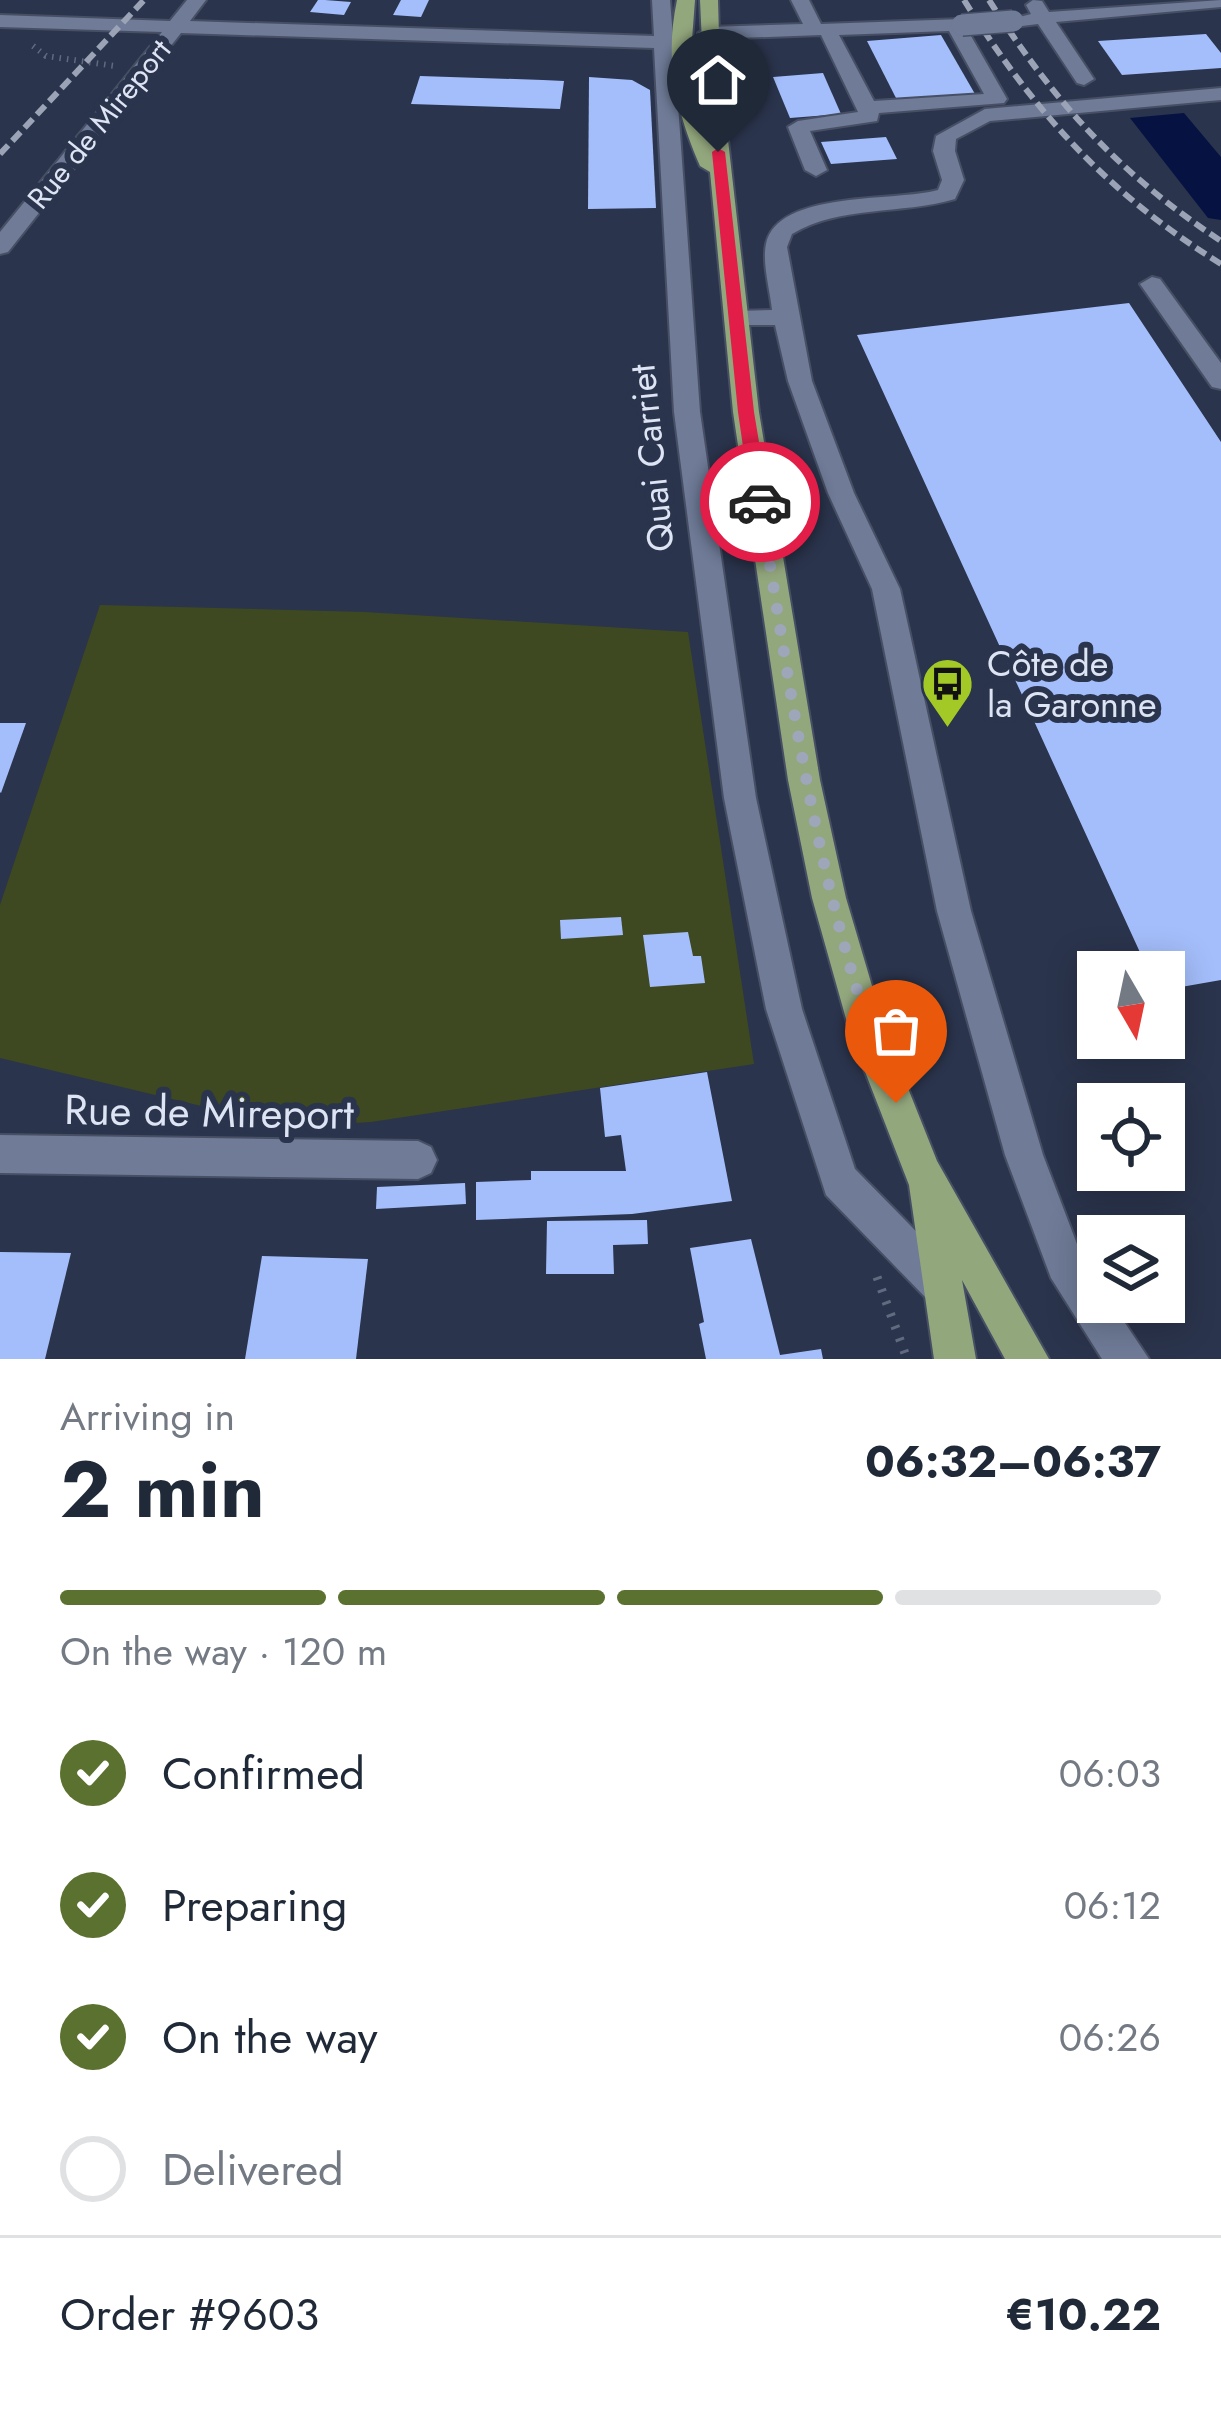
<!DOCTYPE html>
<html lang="en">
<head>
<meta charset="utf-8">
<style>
  body { margin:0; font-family:Jost,sans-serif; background:#f6f6f7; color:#1f2937; height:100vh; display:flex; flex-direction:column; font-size:45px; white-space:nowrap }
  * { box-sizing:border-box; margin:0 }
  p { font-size:39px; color:#747a83 }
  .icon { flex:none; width:66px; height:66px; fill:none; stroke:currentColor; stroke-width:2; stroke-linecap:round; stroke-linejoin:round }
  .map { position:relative; height:1359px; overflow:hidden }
  .side { display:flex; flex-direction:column; background:#fff; flex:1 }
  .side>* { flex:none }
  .needle { width:78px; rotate:171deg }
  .controls { position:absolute; left:1077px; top:951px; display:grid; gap:24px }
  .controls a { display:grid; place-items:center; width:108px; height:108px; border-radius:0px; background:#fff; box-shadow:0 6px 30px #0003; font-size:60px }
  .pin { position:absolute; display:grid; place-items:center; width:102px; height:102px; color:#fff; margin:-123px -51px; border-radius:50% 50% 50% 0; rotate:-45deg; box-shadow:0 0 12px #0007 }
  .pin .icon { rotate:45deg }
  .courier { position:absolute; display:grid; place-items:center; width:120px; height:120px; margin:-60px; border:9px solid #e11d48; border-radius:50%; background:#fff; color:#222; box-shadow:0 3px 15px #0007 }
  .headline em { font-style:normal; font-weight:700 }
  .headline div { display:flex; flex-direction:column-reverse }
  .headline { display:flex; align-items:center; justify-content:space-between; height:204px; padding:0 60px }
  h1 { font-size:78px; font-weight:700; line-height:90px }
  .bar { display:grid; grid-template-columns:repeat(4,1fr); gap:18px 12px; align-content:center; height:144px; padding:0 60px }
  .bar i { height:15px; border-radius:9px; background:#e0e1e3 }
  .bar .current { background:#5a712f }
  .bar p { grid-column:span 4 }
  .line { display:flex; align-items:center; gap:30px; padding:0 60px; border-top:3px solid #e0e1e3 }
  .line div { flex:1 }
  ol { padding:0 60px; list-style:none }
  li { display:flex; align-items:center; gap:36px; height:132px }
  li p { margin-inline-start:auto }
  li .icon { padding:12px; border-radius:50%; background:#5a712f; color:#fff; stroke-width:4 }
  li:last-child { color:#747a83 }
  li i { width:66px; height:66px; border:6px solid #e0e1e3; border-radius:50% }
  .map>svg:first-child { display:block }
  .green { fill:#3e4921 }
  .water { fill:#061242 }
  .building { fill:#a4befb }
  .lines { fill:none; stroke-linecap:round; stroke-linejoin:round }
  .minor-casing { stroke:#474f64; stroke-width:4 }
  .major-casing { stroke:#474f64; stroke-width:4 }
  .path-far1 { stroke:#616a7f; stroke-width:6; stroke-dasharray:1.5 6; stroke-linecap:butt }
  .path { stroke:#616a7f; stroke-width:9; stroke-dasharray:3 10; stroke-linecap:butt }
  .minor { fill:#6f7b97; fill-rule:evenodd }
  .major { fill:#93a77d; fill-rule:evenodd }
  .rail { stroke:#9ba3b6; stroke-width:6; stroke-dasharray:12 6; stroke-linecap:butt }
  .minor-bridge-casing { stroke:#474f64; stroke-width:24; stroke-linecap:butt }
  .minor-bridge { stroke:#6f7b97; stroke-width:21 }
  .route { fill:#e11d48 }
  .done { stroke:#9ea6b9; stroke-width:12; stroke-dasharray:0 21.6 }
  .labels { text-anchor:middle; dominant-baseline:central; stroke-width:12; stroke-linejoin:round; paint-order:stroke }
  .far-street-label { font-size:30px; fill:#dde4f4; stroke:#2a344c }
  .street-label { font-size:36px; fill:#dde4f4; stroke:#2a344c }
  .poi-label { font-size:36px; fill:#dde4f4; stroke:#2a344c; text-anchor:start }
  .near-street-label { font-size:42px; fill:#dde4f4; stroke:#2a344c }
</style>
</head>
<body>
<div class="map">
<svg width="1221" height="1359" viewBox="0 0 1221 1359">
  <rect width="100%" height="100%" fill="#2a344c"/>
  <polygon class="green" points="100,605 365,612 688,632 754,1064 371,1122 289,1127 0,1058 0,905"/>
  <polygon class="water" points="1184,113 1221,157 1221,220 1208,218 1130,118"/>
  <g class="building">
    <polygon points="318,0 325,0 351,2 344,15 310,12"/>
    <polygon points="401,0 429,0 421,17 393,15"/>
    <polygon points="1206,34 1221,53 1221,68 1122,75 1098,41"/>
    <polygon points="941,35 975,94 897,100 867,41"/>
    <polygon points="823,73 841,114 790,118 773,77"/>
    <polygon points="420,76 543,80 564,81 560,109 411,104"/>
    <polygon points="589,77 632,80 650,90 656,208 588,209"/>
    <polygon points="886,137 897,159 831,164 821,142"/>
    <polygon points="1129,303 1221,442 1221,980 1164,990 1164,972 1149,972 857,335"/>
    <polygon points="0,723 26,723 1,793 0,792"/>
    <polygon points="621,917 623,935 561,939 560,920"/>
    <polygon points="688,932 693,956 701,956 705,983 650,987 643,935"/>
    <polygon points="707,1072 732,1201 632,1214 476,1220 476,1182 531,1180 531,1171 626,1171 621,1135 605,1137 600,1088"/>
    <polygon points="465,1183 466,1204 376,1209 377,1187"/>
    <polygon points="647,1220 648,1244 613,1245 614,1274 546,1274 547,1221"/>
    <polygon points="751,1239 780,1355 821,1349 823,1359 706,1359 699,1324 704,1322 690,1248"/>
    <polygon points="0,1252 71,1253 45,1359 0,1359"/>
    <polygon points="262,1256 368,1259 356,1359 245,1359"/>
  </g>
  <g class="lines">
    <defs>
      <g id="minor">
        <path d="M187,0H206L190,21L654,36L652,0H670L673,37L706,38L698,33L708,27L803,24L791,0H809L821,24L962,19L971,25L967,29L1007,99L1004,103L879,113L877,121L810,131L827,170L816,176L805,170L788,127L798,121L858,112L821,35L710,39L718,44L715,48L674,49L700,412L756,798L802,1009L855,1169L954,1270L960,1284L954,1298L940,1304L926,1298L826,1195L766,1009L724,798L674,412L654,48L181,33L8,252L0,254V232L162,32L0,27V15L170,21ZM949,31L984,94L874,101L839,35Z"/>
        <polygon points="1033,0 1042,1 1049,12 1221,0 1221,7 1056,22 1094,79 1084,85 1077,83 1038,24 1013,27 1004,21 1031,14 1026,5"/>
        <path d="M1221,88V100L990,121L956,139L955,151L964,180L955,199C900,215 841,205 792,234L787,247L812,381L854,493L900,589L971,911L1043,1155L1080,1252L1098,1281V1302H1111L1149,1359H1102L1051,1278L1005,1155L937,911L872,589L828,493L788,381L775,325H736L724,318L736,311L772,310C770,290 762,263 766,244C777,190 896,202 938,190L942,180L933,151L936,136L985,109Z"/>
        <polygon points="1152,277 1160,279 1221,363 1221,389 1212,387 1140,284"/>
        <polygon points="0,1135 418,1141 431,1147 437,1160 431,1173 418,1179 0,1173"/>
      </g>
      <path id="major" d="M677,0H695L690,66L706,129L700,0H718L720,70L759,412L820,780L846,898L886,1033L937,1161L1049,1359H1005L962,1280L976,1359H934L909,1185L850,1033L812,898L788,780L733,412L710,172L700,166C676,110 664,61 677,0Z"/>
    </defs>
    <use href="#minor" class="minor-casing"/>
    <use href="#major" class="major-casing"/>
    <polyline class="path-far1" points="33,46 46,56 115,66"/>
    <polyline class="path" points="877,1277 907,1359"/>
    <use href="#minor" class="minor"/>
    <use href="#major" class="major"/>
    <g class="rail">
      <path d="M964,0C1035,113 1107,193 1221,264"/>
      <path d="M989,0C1055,103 1118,173 1221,241"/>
      <polyline points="0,154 144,0"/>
    </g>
    <defs>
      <polyline id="minor-bridge" points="962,25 1013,21"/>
    </defs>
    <use href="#minor-bridge" class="minor-bridge-casing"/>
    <use href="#minor-bridge" class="minor-bridge"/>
  </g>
  <polygon class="route" points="718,148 725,152 754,412 769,502 760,509 751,502 738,412 712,152"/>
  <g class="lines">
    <path class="done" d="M760,502C793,707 820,910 896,1103"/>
  </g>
  <defs>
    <symbol id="bus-pin" viewBox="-11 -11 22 30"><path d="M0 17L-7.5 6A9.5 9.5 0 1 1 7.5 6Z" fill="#a3c926" stroke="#2a344c"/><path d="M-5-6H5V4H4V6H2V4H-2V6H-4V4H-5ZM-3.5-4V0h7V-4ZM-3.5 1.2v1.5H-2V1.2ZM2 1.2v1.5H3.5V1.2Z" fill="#111"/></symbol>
  </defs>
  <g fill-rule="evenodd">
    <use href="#bus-pin" x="918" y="654" width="59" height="81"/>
  </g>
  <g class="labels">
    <g class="far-street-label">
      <text transform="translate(99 124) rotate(-51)">Rue de Mireport</text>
    </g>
    <g class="street-label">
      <text transform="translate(651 458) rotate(-96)">Quai Carriet</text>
    </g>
    <g class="poi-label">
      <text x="987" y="663">Côte de<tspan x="987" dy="41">la Garonne</tspan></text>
    </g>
    <g class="near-street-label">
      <text transform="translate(209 1112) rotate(1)">Rue de Mireport</text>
    </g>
  </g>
</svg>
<div class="controls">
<a><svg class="needle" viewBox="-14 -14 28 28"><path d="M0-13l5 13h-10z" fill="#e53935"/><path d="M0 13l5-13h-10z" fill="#747a83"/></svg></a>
<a><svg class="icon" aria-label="locate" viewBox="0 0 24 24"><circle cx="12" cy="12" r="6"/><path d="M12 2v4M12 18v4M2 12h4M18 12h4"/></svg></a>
<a><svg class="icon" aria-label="layers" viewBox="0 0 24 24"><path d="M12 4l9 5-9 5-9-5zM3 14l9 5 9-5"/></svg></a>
</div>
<div class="pin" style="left:896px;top:1103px;background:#ea580c"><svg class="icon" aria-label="bag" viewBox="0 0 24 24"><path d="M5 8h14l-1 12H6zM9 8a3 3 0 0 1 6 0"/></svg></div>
<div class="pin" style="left:718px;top:152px;background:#1f2937"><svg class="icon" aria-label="home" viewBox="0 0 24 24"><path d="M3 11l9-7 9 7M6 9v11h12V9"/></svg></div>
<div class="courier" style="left:760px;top:502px"><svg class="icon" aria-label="car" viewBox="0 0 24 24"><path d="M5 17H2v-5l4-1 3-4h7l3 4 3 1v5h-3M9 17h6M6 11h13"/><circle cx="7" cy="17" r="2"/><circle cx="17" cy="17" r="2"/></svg></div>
</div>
<section class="side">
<div class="headline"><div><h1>2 min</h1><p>Arriving in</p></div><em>06:32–06:37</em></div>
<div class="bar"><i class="current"></i><i class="current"></i><i class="current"></i><i></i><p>On the way · 120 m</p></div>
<ol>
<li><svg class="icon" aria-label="check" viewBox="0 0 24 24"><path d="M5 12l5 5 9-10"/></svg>Confirmed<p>06:03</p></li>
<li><svg class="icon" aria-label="check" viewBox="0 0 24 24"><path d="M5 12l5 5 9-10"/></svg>Preparing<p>06:12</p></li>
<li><svg class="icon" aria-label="check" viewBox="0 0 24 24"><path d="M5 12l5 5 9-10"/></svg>On the way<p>06:26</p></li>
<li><i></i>Delivered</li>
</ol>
<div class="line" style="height:156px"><div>Order #9603</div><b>€10.22</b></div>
</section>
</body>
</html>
